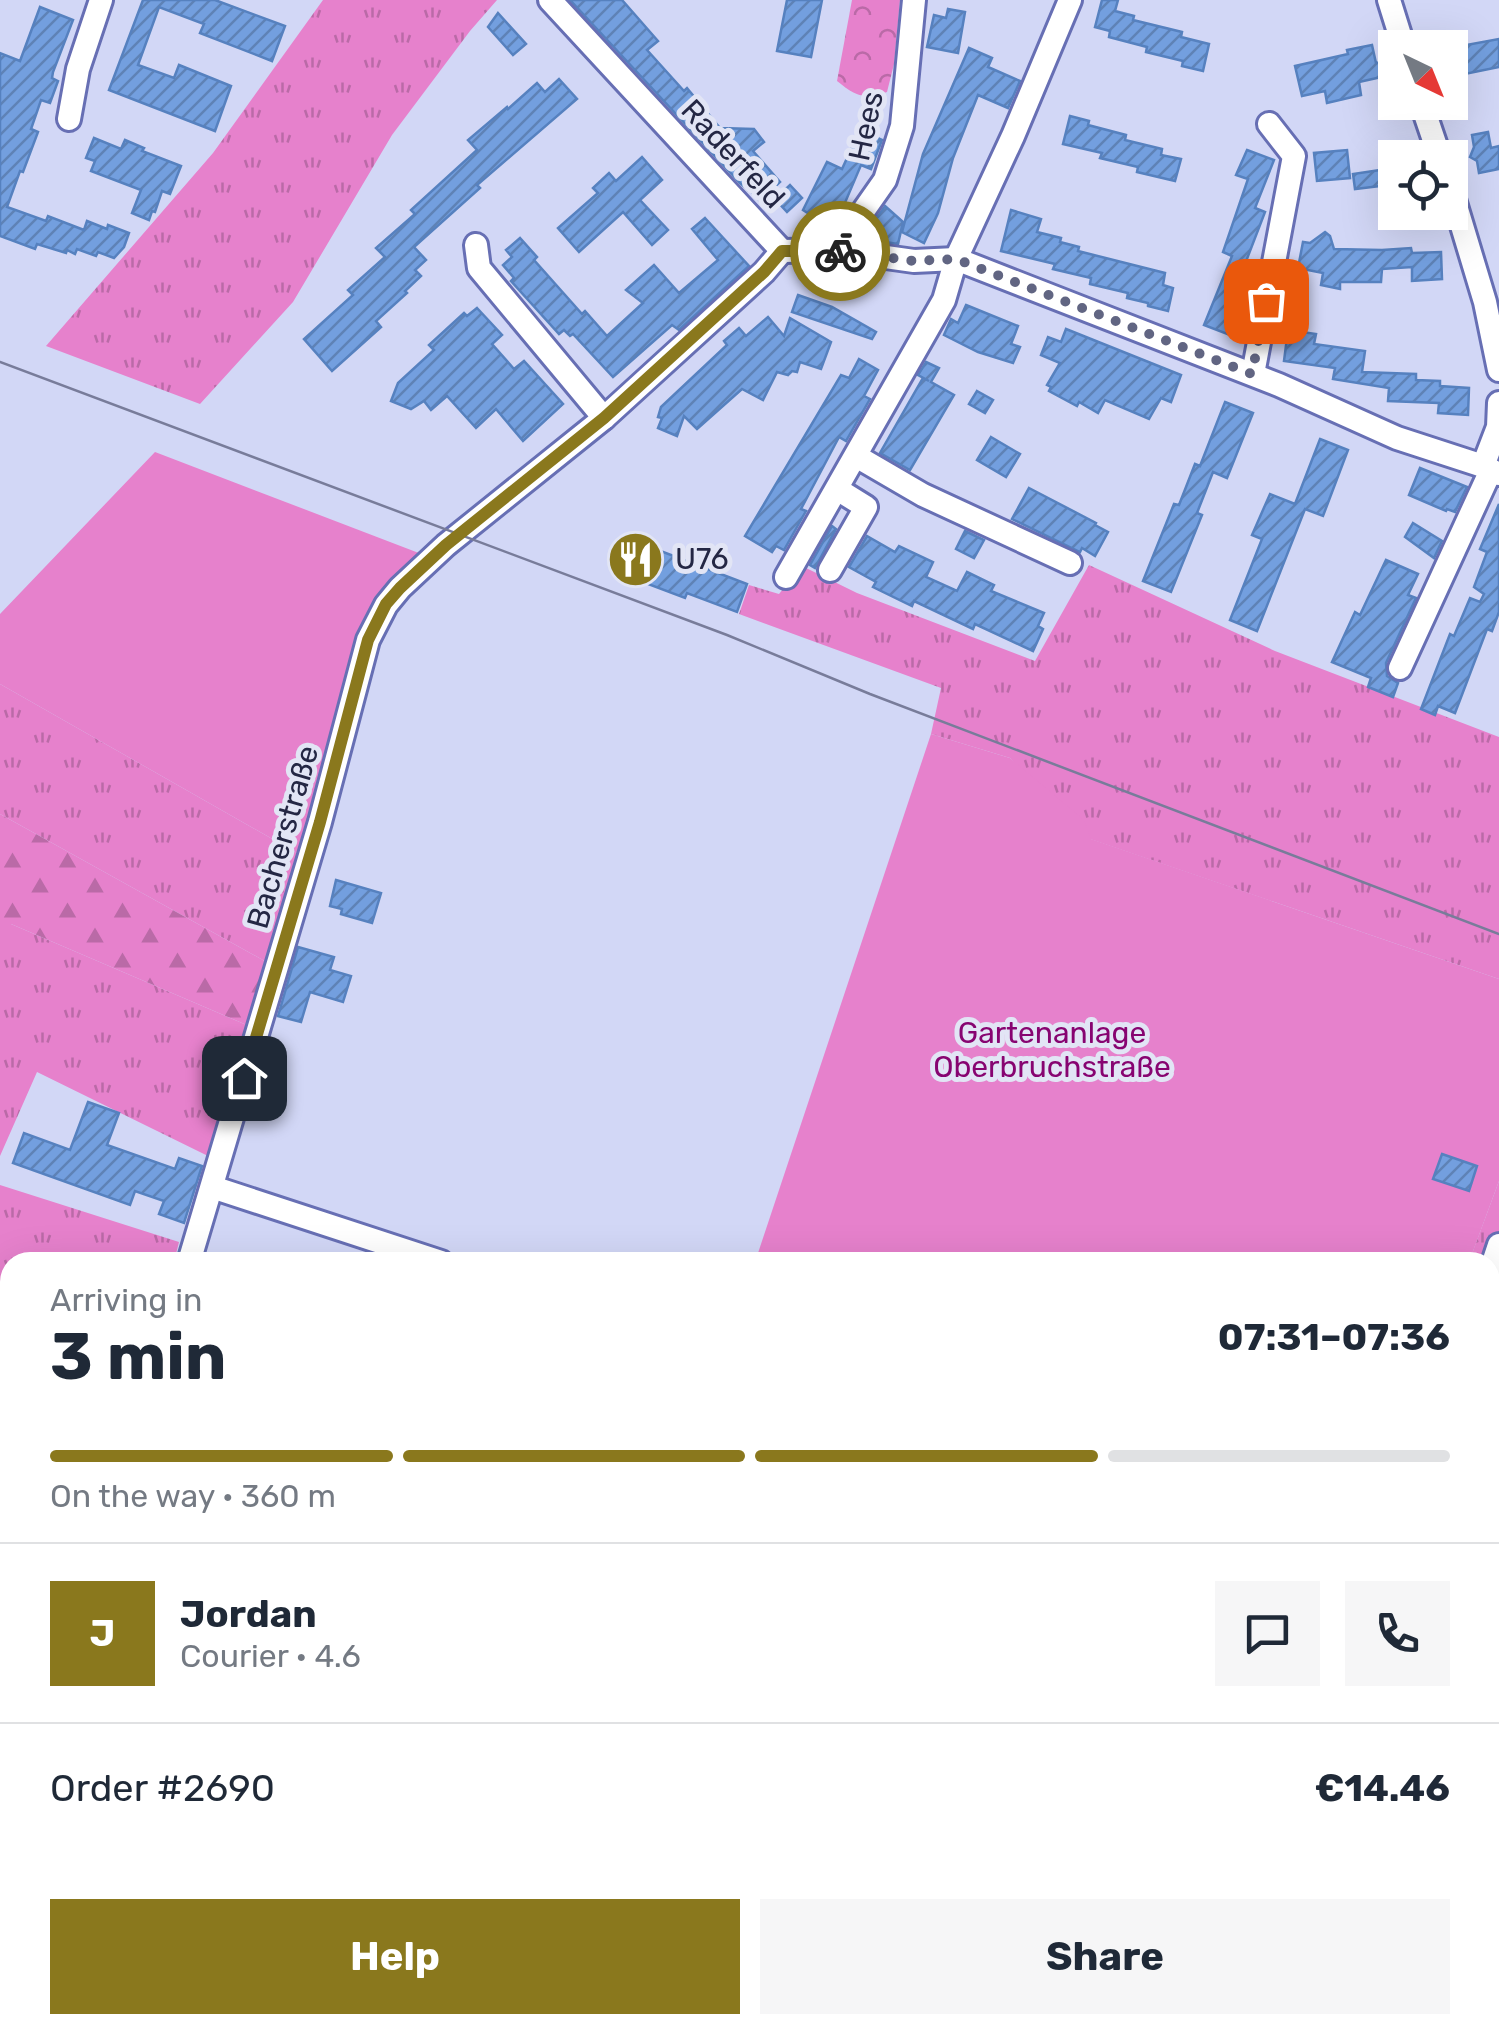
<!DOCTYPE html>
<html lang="en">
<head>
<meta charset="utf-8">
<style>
  body { margin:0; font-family:Rubik,sans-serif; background:#f6f6f7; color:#1f2937; height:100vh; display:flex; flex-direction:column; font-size:38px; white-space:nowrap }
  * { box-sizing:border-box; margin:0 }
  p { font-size:32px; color:#747a83 }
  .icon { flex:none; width:55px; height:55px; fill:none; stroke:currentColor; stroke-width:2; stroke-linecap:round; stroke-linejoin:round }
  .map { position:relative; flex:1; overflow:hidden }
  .sheet { position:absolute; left:0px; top:1252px; width:1500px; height:782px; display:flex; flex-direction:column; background:#fff; border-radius:30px 30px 0 0; box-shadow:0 10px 40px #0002 }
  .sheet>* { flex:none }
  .needle { width:65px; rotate:137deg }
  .fabs { position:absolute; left:1378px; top:30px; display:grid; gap:20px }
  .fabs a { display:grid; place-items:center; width:90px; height:90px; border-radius:0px; background:#fff; box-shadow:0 10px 40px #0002; font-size:50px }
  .pin { position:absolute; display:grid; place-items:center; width:85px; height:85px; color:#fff; margin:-42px; border-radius:20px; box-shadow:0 5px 15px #0006 }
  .courier { position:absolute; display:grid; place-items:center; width:100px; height:100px; margin:-50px; border:8px solid #8a781d; border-radius:50%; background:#fff; color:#222; box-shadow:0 2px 12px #0007 }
  .headline em { font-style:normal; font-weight:700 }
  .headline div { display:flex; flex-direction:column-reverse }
  .headline { display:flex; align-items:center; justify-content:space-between; height:170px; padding:0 50px }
  h1 { font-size:65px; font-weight:700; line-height:75px }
  .bar { display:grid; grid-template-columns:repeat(4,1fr); gap:15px 10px; align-content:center; height:120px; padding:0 50px }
  .bar i { height:12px; border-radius:8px; background:#e0e1e3 }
  .bar .selected { background:#8a781d }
  .bar p { grid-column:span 4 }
  .line { display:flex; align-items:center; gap:25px; padding:0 50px; border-top:2px solid #e0e1e3 }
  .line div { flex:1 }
  .round { display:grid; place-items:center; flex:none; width:105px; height:105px; border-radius:0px; background:#f6f6f7 }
  .button { display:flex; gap:20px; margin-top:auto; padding:20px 50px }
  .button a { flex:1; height:115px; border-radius:0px; background:#8a781d; color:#fff; font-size:40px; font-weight:700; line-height:115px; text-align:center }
  .button a+a { background:#f6f6f7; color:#1f2937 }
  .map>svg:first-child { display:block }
  .grass { fill:url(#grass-tufts) }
  .forest { fill:url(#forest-firs) }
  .park { fill:url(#park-crowns) }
  .garden { fill:#e681cc }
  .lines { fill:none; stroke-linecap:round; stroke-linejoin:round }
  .stream { stroke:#3dc8e9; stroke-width:6 }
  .building { fill:url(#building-hatch); stroke:#5681bf; stroke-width:2.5 }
  .minor-casing { stroke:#676fb4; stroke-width:28 }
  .minor { stroke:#fff; stroke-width:22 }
  .tram { stroke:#787c9a; stroke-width:2.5 }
  .done { stroke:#616582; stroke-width:10; stroke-dasharray:0 18 }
  .route { stroke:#8a781d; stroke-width:12 }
  .labels { text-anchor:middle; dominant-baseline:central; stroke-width:10; stroke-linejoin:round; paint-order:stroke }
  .street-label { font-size:30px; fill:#242744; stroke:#e2e5f5 }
  .poi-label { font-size:30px; fill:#242744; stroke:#e2e5f5; text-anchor:start }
  .park-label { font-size:30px; fill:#870471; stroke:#e2e5f5 }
</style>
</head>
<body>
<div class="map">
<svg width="1499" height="2034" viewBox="0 0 1499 2034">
  <defs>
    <pattern id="grass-tufts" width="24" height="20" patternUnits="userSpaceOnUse" patternTransform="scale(2.5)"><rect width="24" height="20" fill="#e681cc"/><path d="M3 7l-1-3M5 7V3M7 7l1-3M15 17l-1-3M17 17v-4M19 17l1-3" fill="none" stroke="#ba6aa7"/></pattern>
    <pattern id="forest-firs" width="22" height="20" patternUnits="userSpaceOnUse" patternTransform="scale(2.5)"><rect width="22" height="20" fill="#e681cc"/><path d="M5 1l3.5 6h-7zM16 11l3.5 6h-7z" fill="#ba6aa7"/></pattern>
    <pattern id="park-crowns" width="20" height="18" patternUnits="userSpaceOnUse" patternTransform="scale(2.5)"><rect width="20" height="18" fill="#e681cc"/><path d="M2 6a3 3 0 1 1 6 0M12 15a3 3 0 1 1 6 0" fill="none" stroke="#ba6aa7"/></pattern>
    <pattern id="building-hatch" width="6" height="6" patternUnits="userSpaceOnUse" patternTransform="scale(2.5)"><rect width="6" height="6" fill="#739fdf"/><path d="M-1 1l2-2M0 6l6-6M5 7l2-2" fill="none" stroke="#5e82b6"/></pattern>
  </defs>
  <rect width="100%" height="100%" fill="#d2d7f6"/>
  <g class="grass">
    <polygon points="323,0 497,0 470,31 392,135 293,302 200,404 46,346 213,153"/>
    <polygon points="1089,565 1275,651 1499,737 1499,979 1090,839 1010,758 931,734 941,688 739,614 749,585 779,594 802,566 857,593 1035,661"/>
    <polygon points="0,684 304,857 270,964 0,814"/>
    <polygon points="0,924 11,924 249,1026 208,1156 37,1072 0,1156"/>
    <polygon points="1499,1181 1499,1266 1470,1259"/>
    <polygon points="0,1185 179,1242 174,1262 10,1262 10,1325 0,1324"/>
    <polygon points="0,1346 10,1348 10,1406 5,1407 10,1490 10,1580 0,1579"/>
    <polygon points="1490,1836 1499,1841 1499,2034 1345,2034 1346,2025 1490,2025"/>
    <polygon points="0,2012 10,2014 10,2025 62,2025 104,2034 0,2034"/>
    <polygon points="280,2025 583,2025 601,2034 281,2034"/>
    <polygon points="603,2025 1063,2025 1060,2034 619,2034"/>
  </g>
  <g class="forest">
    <polygon points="0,814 270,964 249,1026 11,924 0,924"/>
    <polygon points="0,1579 10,1580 10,1841 0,1840"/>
    <polygon points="0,1935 10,1936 10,2014 0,2012"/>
    <polygon points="62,2025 142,2025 140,2034 104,2034"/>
  </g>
  <g class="park">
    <path d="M852,0H900L894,64L887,92C862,99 857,97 837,81Z"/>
    <polygon points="279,2025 448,2025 446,2034 279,2034"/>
  </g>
  <g class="garden">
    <polygon points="155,452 424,555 386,593 304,857 0,684 0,614"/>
    <polygon points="931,734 1010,758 1084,820 1091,839 1499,979 1499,1181 1469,1262 755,1262"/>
  </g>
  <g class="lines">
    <g class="stream">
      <polyline points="0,1947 10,1948"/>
      <polyline points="291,2025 292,2034"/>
    </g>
  </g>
  <g class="building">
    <polygon points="143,0 215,0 285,26 272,61 200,33 204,24 159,7 138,65 174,78 179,65 231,86 215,131 109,90"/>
    <polygon points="570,0 622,0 658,41 647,50 684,91 687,88 720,128 754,129 764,142 753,151 780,182 760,201 749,189 748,190 740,183"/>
    <polygon points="787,0 822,0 811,57 777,51"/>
    <polygon points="1102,0 1118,0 1115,11 1134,16 1133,20 1182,32 1181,37 1209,44 1203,71 1182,66 1183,61 1146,52 1147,47 1109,37 1110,31 1095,27"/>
    <polygon points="40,7 73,20 53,72 52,78 58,81 50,103 41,100 31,129 38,132 23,172 20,171 7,207 46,221 48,216 84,230 87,221 107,229 108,225 129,233 124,247 114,258 98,252 96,256 77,249 75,254 67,250 66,253 37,244 35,249 0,236 0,53 20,61"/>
    <polygon points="948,9 965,12 958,53 927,47 934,15 946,18"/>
    <polygon points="498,13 526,44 513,55 488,27"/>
    <polygon points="1499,39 1499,67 1450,77 1450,48"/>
    <polygon points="1372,45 1376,63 1395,60 1395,74 1359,82 1361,95 1327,103 1325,91 1302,96 1295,66 1348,54 1347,50"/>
    <polygon points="969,48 992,58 988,67 1020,81 1008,108 978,95 953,158 938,213 924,243 902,232 923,154"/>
    <polygon points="559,79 577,99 477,185 480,188 414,247 426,260 415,270 421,276 405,291 407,293 376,321 381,327 332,371 304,339 353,295 348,290 385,257 376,248 415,214 411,210 477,150 468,140 507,107 508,109 537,83 545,92"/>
    <polygon points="1070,116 1089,121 1088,125 1126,135 1125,140 1162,149 1161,155 1181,159 1175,181 1137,172 1138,167 1100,158 1102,153 1063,144"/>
    <polygon points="860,130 882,140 871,169 861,165 841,212 844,213 833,229 803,210 827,162 842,169"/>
    <polygon points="1488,132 1491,148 1499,146 1499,169 1479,173 1477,161 1470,157 1474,147 1472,135"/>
    <polygon points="94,138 121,149 125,140 144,148 142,151 181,166 170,194 162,191 155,212 152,211 149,220 132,213 141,190 91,171 95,161 86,158"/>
    <polygon points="1247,150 1274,160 1255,208 1265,212 1245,264 1252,267 1243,287 1253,291 1235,337 1204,325 1232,256 1223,252 1248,179 1236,175"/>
    <polygon points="1347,150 1350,178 1317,181 1314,153"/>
    <polygon points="642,157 662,180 640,200 668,230 652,245 623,212 579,252 558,228 598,193 593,188 609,173 616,181"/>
    <polygon points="1387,169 1389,185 1355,189 1353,174"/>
    <polygon points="790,185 802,198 787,212 775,199"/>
    <polygon points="885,206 903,222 898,244 866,239 868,230"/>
    <polygon points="1011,210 1041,219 1037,232 1061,238 1060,242 1079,247 1078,251 1165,273 1163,285 1173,288 1168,311 1148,306 1148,303 1127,298 1128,293 1090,284 1091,278 1053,269 1055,264 1001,251"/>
    <polygon points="705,218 749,266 679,330 672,325 613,377 573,334 570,336 564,330 559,334 511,281 514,278 503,265 512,257 506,250 520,238 537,257 534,260 582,314 585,311 607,336 643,303 626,290 654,265 679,293 718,260 692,229"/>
    <polygon points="1325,232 1330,236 1334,249 1382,250 1411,248 1412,253 1441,252 1442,279 1412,281 1412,267 1382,269 1381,282 1340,282 1340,289 1321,285 1323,273 1298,268 1303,242 1310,243"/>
    <polygon points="798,295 832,307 876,332 872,339 792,312"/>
    <polygon points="966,305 1018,326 1011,344 1020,347 1013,363 978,352 944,335 951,319 958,323"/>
    <polygon points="477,308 502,335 492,344 514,369 524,361 563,404 523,441 496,409 476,428 447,396 431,410 424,401 411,409 391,401 398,383 434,350 429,345 464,313 467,316"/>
    <polygon points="768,317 784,336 790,318 831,342 821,369 800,362 797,372 792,371 788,375 777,372 763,400 742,389 697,429 684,416 677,436 658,428 662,418 658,417 661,407 727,345 724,341 739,328 746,336"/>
    <polygon points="1066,329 1181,375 1171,402 1161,398 1149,419 1105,400 1098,413 1079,402 1077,406 1049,391 1051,387 1047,385 1060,363 1041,355 1048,337 1061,342"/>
    <polygon points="1288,330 1316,334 1314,344 1365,351 1362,372 1416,374 1416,380 1440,381 1440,386 1469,388 1468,415 1438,413 1439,403 1388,401 1389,388 1333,379 1335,368 1284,361"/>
    <polygon points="859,359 878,370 864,396 870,399 846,441 839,437 801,509 806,511 784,550 776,546 772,552 745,536 841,375 849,378"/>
    <polygon points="926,362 939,368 931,382 954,395 910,470 880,453 923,378 929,381 918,375"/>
    <polygon points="977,391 993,400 985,413 969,404"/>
    <polygon points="1225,402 1253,413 1227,478 1213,472 1197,513 1202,515 1171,592 1143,581 1174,504 1179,505 1195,464 1200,466"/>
    <polygon points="991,437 1020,454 1006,477 977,460"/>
    <polygon points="1320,439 1348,450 1323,516 1305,509 1257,631 1230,620 1262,539 1252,535 1270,494 1295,504"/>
    <polygon points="1420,468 1467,487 1455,512 1447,509 1446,511 1409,495"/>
    <polygon points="1029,488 1096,523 1095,525 1108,532 1095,556 1082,548 1080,552 1012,519"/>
    <polygon points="1499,504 1499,612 1492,631 1487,629 1455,713 1438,706 1435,715 1421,709 1450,634 1454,636 1470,598 1480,602 1484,594 1474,587 1487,552 1480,549"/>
    <polygon points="1413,523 1442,541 1434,558 1405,537"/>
    <polygon points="832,526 836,529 815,568 810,565"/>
    <polygon points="965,531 984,540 974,558 956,549"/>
    <polygon points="632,536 651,544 650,547 747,584 737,612 687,593 685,598 619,573"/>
    <polygon points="867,536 895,552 899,546 933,562 926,577 957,591 967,572 994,585 991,591 1044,613 1038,626 1043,629 1033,651 975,624 973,629 914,601 912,606 873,587 876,582 849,567"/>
    <polygon points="1386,560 1418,574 1408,595 1416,598 1386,663 1387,676 1398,683 1393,697 1368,687 1371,678 1332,662 1355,612 1360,615"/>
    <polygon points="336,880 381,893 372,923 341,914 342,909 330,906"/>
    <polygon points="298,947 334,957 330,970 351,976 343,1002 310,992 301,1022 278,1016"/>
    <polygon points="88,1102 119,1113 107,1145 175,1169 179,1158 202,1166 184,1223 159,1214 164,1201 135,1191 130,1205 13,1163 24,1133 70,1150"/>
    <polygon points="1442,1154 1477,1166 1469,1191 1433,1179"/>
  </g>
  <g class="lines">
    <defs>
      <g id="minor">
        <polyline points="550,0 782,251 836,250 914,261 956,259 1279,385 1397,438 1483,466 1499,474"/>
        <polyline points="1389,0 1404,48"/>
        <polyline points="1421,102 1440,158"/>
        <polyline points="69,119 78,69 101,0"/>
        <polyline points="1450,186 1485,302 1499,370"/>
        <polyline points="476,245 479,268 604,418"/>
        <polyline points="836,250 885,180 902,126 914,0"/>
        <polyline points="1253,374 1294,156 1269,124"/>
        <polyline points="856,456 923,495 1070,563"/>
        <polyline points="1483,466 1498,427 1499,403"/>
        <polyline points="830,570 866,507 837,489"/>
        <polyline points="786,577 944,300 956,259 1013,136 1070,0"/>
        <polyline points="1400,668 1491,470"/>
        <polyline points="212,1187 441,1262"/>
        <polyline points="189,1262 320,822 368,640 386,605 400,588 446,545 604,418 764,272 782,251"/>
        <polyline points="1490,1272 1499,1245"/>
        <polyline points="0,1335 10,1337"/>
        <polyline points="1490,1536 1499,1537"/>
        <polyline points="1490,1613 1499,1653"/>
        <polyline points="1490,1840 1499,1845"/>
        <polyline points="1490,1937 1499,1922"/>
        <polyline points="272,2025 273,2034"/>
        <polyline points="1443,2034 1447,2025"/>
      </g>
    </defs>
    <use href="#minor" class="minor-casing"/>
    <use href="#minor" class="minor"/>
    <polyline class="tram" points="0,362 727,635 870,694 1499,934"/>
  </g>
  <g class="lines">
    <polyline class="done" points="840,251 914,261 956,259 1252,374 1266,301"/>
    <polyline class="route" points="244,1078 320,822 368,640 386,604 400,588 446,545 604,418 764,272 782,251 840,251"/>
  </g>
  <defs>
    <symbol id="restaurant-disc" viewBox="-11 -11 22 22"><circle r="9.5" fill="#8a781d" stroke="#e2e5f5"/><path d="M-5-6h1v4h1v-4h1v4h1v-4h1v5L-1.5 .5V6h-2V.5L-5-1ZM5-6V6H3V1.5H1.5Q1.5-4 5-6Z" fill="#fff"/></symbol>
  </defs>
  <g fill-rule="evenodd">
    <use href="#restaurant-disc" x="604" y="528" width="63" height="63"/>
  </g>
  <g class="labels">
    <g class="street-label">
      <text transform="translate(866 126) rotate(-78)">Hees</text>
      <text transform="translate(733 154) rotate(47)">Raderfeld</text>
      <text transform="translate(283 837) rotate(-74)">Bacherstraße</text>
    </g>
    <g class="poi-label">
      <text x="675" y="559">U76</text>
    </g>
    <g class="park-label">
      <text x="1052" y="1033">Gartenanlage<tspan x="1052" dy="34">Oberbruchstraße</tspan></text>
    </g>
  </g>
</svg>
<div class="fabs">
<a><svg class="needle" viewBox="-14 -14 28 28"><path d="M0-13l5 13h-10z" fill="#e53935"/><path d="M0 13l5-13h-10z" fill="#747a83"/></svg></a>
<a><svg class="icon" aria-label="locate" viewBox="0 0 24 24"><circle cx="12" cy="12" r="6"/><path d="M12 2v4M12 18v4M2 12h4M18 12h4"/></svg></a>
</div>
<div class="pin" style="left:1266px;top:301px;background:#ea580c"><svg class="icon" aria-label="bag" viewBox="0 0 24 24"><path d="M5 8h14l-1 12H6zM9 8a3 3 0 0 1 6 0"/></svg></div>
<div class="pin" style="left:244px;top:1078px;background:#1f2937"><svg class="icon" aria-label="home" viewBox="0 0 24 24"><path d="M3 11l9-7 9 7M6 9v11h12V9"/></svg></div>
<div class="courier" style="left:840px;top:251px"><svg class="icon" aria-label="bike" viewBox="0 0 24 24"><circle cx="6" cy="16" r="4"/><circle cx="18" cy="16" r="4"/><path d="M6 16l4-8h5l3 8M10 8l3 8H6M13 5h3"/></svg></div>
<section class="sheet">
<div class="headline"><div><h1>3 min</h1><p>Arriving in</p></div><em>07:31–07:36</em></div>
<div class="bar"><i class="selected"></i><i class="selected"></i><i class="selected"></i><i></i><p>On the way · 360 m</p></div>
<div class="line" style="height:180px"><b class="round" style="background:#8a781d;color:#fff">J</b><div><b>Jordan</b><p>Courier · 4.6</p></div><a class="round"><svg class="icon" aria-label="chat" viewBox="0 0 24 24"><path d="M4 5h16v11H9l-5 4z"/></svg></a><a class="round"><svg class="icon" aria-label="phone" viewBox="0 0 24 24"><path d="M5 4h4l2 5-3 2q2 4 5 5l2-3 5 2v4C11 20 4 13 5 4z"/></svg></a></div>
<div class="line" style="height:130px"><div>Order #2690</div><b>€14.46</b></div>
<div class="button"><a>Help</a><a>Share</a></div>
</section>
</div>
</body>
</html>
